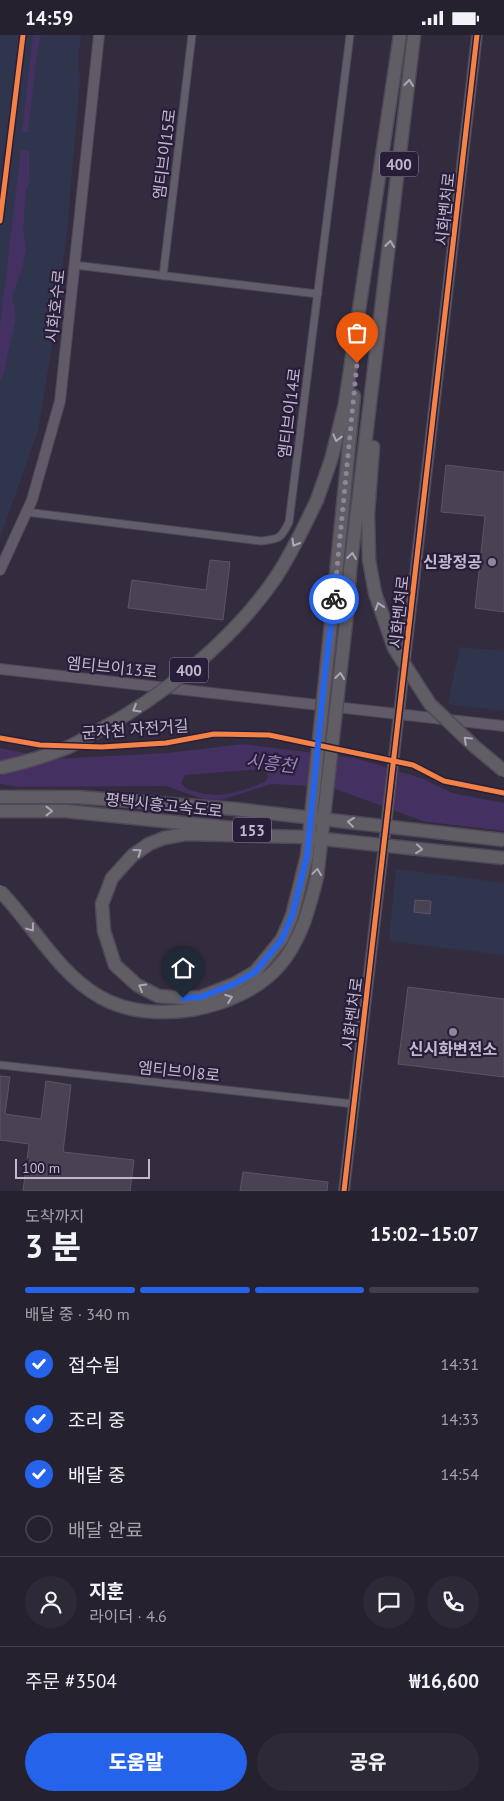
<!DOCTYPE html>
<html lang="ko">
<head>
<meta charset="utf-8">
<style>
  body { margin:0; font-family:"PT Sans","Noto Sans KR",sans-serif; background:#2e2936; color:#f1f3f6; height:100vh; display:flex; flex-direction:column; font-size:19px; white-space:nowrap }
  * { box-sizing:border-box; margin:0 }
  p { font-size:16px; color:#a4a3aa }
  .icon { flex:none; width:28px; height:28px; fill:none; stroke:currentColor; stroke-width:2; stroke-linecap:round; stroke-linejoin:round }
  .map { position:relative; height:1156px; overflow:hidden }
  .drawer { display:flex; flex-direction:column; background:#26212e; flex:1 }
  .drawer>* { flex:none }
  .scale { position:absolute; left:15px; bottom:12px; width:135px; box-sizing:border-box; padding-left:5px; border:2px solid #c1b7ce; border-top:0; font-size:14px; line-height:18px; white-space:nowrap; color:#c1b7ce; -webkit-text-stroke:4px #291e3a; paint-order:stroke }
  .pin { position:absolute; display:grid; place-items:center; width:42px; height:42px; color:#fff; margin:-51px -21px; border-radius:50% 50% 50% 0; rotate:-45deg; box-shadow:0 0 5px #0007 }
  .pin .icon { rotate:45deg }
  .courier { position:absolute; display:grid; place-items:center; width:50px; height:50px; margin:-25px; border:4px solid #2563eb; border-radius:50%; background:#fff; color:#222; box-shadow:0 1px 6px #0007 }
  .headline em { font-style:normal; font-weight:800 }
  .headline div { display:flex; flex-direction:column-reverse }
  .headline { display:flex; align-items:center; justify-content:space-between; height:85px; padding:0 25px }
  h1 { font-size:32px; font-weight:800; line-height:38px }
  .bar { display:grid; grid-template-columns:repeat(4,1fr); gap:8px 5px; align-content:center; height:60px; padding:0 25px }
  .bar i { height:6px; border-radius:4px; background:#423e4a }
  .bar .selected { background:#2563eb }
  .bar p { grid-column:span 4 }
  .line { display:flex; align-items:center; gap:12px; padding:0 25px; border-top:1px solid #423e4a }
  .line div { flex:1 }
  .round { display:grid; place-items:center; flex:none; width:52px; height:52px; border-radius:26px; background:#2e2936 }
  ol { padding:0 25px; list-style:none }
  li { display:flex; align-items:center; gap:15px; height:55px }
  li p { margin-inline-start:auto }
  li .icon { padding:5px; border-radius:50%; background:#2563eb; color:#fff; stroke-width:4 }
  li:last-child { color:#a4a3aa }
  li i { width:28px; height:28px; border:2px solid #423e4a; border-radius:50% }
  .action { display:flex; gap:10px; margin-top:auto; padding:10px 25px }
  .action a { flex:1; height:58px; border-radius:30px; background:#2563eb; color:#fff; font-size:20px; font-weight:800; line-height:58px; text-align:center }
  .action a+a { background:#2e2936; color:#f1f3f6 }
  .status { display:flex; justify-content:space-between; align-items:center; height:35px; padding:0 25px; background:#26212e; direction:ltr }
  .status svg { height:14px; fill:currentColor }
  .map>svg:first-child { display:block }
  .green { fill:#30354e }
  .water { fill:#443061; fill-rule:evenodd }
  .pier { fill:#332c3e }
  .building { fill:#484252; stroke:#5c5464 }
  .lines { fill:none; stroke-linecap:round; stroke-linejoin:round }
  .street-casing { stroke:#4d4754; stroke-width:9 }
  .secondary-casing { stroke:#4e4756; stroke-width:12 }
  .highway-casing { stroke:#504958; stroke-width:15 }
  .street { stroke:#625d6a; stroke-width:7 }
  .secondary { stroke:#615b69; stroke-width:10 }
  .highway { stroke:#605e64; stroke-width:12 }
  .highway-bridge-casing { stroke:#504958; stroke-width:15; stroke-linecap:butt }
  .highway-bridge { stroke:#605e64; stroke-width:12 }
  .cycleway-casing { stroke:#291e3a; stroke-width:8 }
  .cycleway { stroke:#f48246; stroke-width:5 }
  .oneway { stroke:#aea5b9 }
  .done { stroke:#8f869c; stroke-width:5; stroke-dasharray:0 9 }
  .route { stroke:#2563eb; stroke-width:6 }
  .poi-dot { fill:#8f869c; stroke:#291e3a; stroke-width:2 }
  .labels { text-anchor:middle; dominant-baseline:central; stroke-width:4.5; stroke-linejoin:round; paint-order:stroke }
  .shield { fill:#291e3a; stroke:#9389a2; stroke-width:1 }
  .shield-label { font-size:15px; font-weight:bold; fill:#c1b7ce }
  .street-label { font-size:16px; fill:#c1b7ce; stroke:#291e3a }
  .poi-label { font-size:16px; font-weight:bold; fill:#c1b7ce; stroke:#291e3a; text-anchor:end }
  .water-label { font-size:18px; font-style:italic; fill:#9a83bb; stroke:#291e3a }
</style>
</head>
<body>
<div class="status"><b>14:59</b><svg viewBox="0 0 49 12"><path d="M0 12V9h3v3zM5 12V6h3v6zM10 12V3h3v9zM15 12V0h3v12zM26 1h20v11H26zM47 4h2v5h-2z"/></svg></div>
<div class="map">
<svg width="504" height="1156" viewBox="0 0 504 1156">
  <rect width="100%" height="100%" fill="#332c3e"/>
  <g class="green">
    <polygon points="0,0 81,0 78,23 80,44 67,197 54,298 38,395 0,503"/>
    <polygon points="460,612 504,616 504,676 448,669"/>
    <polygon points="396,834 504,848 504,920 389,906"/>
  </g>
  <g class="water">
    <polygon points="33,0 41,0 37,17 28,97 22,97"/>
    <polygon points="21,114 29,116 29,148 26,155 23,196 26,214 22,234 12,261 16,283 2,345 0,345 0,291"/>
    <path d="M243,709L355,723L424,744L452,758L504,768V805L464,801L330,752L271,749L221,765L204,764L165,751L18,752L0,749V713L53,724L167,718ZM264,734L268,741L265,747C242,755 225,764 201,758C192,756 186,755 181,748L185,740Z"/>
  </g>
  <polygon class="pier" points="412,785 504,796 504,808 464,804"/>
  <g class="building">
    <polygon points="446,430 504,437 504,577 475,573 485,481 441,477"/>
    <polygon points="210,525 230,527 223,585 128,573 132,545 206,555"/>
    <polygon points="415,865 431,866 430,879 414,877"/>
    <polygon points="408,952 504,964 504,1042 398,1029"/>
    <polygon points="0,1041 10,1042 5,1079 41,1084 46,1046 71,1050 63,1117 134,1125 130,1156 23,1156 29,1109 0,1105"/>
    <polygon points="243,1137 328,1147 327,1156 240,1156"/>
  </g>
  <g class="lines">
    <defs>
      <g id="street">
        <polyline points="74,230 318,259"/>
        <polyline points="163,241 192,0"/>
        <path d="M26,477L261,506C279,504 281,504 289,487L350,0"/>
        <polyline points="0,1030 354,1069"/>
      </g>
      <g id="secondary">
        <polyline points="0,535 32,465 60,366 99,0"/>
        <polyline points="0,634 504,691"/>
        <polyline points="344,1156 477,0"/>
      </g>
      <g id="highway">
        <polyline points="317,465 331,425 345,369 400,0"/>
        <polyline points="369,525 368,479 373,412"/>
        <polyline points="333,569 354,361"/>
        <polyline points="348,570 350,535 414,0"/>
      </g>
    </defs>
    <use href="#street" class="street-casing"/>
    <use href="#secondary" class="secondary-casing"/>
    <use href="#highway" class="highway-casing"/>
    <use href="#street" class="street"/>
    <use href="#secondary" class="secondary"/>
    <use href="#highway" class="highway"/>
    <defs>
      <g id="highway-bridge">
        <polyline points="369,525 375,558 394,613 430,669 474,711 504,736"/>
        <path d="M0,733C22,728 44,722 66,713C76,709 86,702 96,697C162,662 231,607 274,545C291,520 304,492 317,465"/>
        <polyline points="0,762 77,762 235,774 504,805"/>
        <polyline points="0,776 65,776 232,793"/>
        <polyline points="305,802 186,799 164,803 149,809 133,820 112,843 102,869 104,896 115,930 137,950 158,961 183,963 201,962 234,949 255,937 282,904 292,881 307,821 333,569"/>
        <polyline points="314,803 504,823"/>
        <path d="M0,856C34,891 57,937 100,962C152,992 240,975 279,931C301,906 309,874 317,842L348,570"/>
      </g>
    </defs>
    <use href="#highway-bridge" class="highway-bridge-casing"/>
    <use href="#highway-bridge" class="highway-bridge"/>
    <defs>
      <g id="cycleway">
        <polyline points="0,186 23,0"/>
        <polyline points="0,703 40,710 102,712 166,708 214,699 269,700 413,730 444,746 504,758"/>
        <polyline points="344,1156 477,0"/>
      </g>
    </defs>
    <use href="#cycleway" class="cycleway-casing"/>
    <use href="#cycleway" class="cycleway"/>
  </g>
  <defs><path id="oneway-chevron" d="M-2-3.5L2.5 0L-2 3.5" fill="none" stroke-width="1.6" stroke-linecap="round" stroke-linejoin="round" transform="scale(1.25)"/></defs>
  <g class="oneway">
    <use href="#oneway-chevron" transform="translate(409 48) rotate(-83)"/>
    <use href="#oneway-chevron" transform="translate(390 209) rotate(-83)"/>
    <use href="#oneway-chevron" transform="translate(337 403) rotate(104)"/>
    <use href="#oneway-chevron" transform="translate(295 508) rotate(120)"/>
    <use href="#oneway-chevron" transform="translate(352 521) rotate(-83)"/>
    <use href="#oneway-chevron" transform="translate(379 571) rotate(-109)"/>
    <use href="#oneway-chevron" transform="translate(340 641) rotate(-84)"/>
    <use href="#oneway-chevron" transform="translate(136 674) rotate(149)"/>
    <use href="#oneway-chevron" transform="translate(467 705) rotate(-136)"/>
    <use href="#oneway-chevron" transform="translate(49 776)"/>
    <use href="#oneway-chevron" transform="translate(351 787) rotate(-173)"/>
    <use href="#oneway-chevron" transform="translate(419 814) rotate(6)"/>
    <use href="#oneway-chevron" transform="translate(138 817) rotate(-36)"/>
    <use href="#oneway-chevron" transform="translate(317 837) rotate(-82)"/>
    <use href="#oneway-chevron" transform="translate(31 893) rotate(53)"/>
    <use href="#oneway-chevron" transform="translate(142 952) rotate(-150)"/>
    <use href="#oneway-chevron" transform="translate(229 963) rotate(-20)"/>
  </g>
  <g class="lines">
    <polyline class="done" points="334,564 357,328"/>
    <polyline class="route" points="183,963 201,962 234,949 255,937 282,904 292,881 307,821 325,638 334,564"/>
  </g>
  <g class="poi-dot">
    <circle cx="492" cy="527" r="5"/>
    <circle cx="453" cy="997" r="5"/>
  </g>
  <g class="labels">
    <g class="shield">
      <rect x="380" y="116.5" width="38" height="25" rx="4"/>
      <rect x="170" y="622.5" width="38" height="25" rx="4"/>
      <rect x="233" y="782.5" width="38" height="25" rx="4"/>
    </g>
    <g class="shield-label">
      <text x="399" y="129">400</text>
      <text x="189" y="635">400</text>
      <text x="252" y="795">153</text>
    </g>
    <g class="street-label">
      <text transform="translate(164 119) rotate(-83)">엠티브이15로</text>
      <text transform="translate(445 174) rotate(-84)">시화벤처로</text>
      <text transform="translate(55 271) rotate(-84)">시화호수로</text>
      <text transform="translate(289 378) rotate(-83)">엠티브이14로</text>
      <text transform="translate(399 577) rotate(-84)">시화벤처로</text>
      <text transform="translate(112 632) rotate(6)">엠티브이13로</text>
      <text transform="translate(135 694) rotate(-4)">군자천 자전거길</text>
      <text transform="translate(164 770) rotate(6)">평택시흥고속도로</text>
      <text transform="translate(352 979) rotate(-83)">시화벤처로</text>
      <text transform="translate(179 1036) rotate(6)">엠티브이8로</text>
    </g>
    <g class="poi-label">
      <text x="482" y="527">신광정공</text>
      <text x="453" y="1014" text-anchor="middle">신시화변전소</text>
    </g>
    <g class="water-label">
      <text transform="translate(271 728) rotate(7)">시흥천</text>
    </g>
  </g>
</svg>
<div class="scale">100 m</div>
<div class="pin" style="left:357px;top:328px;background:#ea580c"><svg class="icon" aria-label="bag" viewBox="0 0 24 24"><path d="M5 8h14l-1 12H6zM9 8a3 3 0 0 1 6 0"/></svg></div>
<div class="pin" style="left:183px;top:963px;background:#1f2937"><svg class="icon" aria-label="home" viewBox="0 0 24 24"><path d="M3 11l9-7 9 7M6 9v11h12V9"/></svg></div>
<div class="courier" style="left:334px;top:564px"><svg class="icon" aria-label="bike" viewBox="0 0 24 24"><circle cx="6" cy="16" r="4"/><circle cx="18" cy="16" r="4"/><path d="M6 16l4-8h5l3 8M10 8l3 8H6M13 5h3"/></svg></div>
</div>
<section class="drawer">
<div class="headline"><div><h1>3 분</h1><p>도착까지</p></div><em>15:02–15:07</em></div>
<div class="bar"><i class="selected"></i><i class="selected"></i><i class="selected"></i><i></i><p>배달 중 · 340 m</p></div>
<ol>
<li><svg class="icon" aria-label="check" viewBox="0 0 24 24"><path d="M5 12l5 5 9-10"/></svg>접수됨<p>14:31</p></li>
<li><svg class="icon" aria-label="check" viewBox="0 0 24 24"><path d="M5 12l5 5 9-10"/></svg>조리 중<p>14:33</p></li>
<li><svg class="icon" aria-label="check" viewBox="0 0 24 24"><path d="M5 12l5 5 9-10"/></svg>배달 중<p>14:54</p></li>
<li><i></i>배달 완료</li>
</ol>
<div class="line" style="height:90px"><a class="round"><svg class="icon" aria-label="person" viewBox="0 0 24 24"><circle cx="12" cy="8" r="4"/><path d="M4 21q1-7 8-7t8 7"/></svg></a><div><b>지훈</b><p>라이더 · 4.6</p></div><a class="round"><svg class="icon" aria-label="chat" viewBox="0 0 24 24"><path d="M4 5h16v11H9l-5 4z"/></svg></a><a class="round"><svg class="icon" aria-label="phone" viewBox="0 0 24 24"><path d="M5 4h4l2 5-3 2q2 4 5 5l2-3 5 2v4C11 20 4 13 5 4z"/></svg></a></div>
<div class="line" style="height:65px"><div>주문 #3504</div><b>₩16,600</b></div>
<div class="action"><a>도움말</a><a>공유</a></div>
</section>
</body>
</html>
